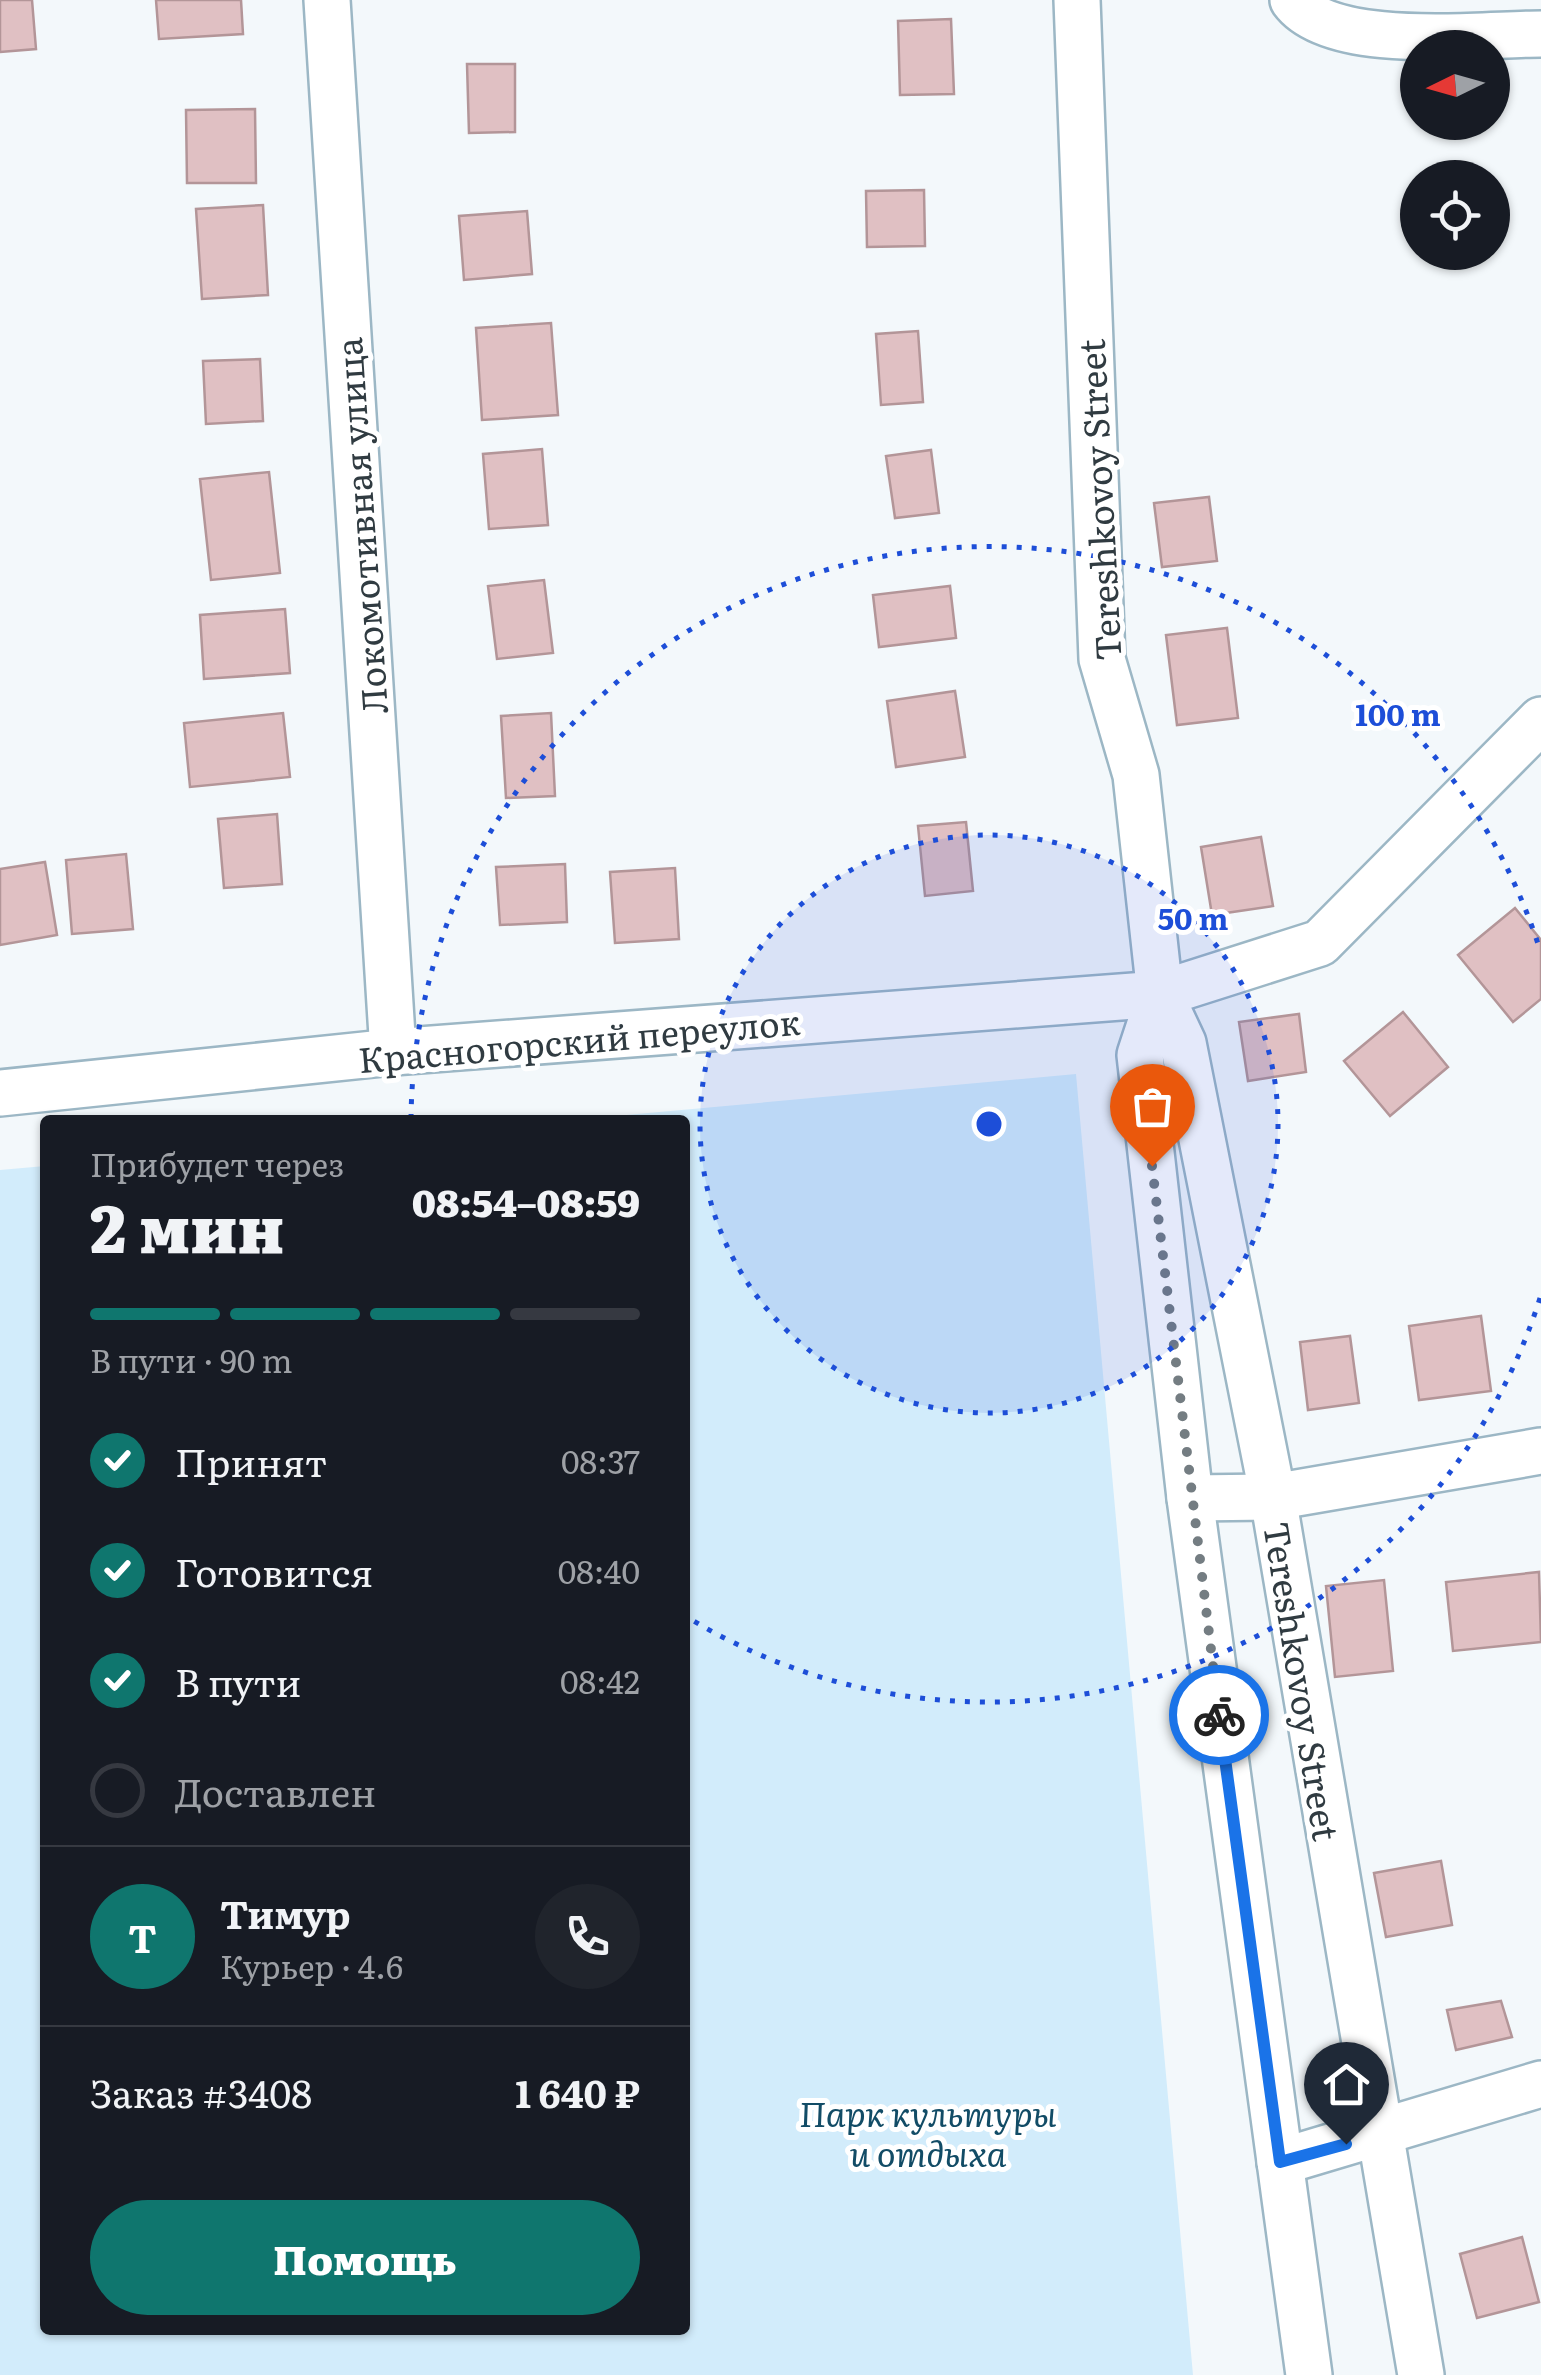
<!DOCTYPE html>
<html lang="ru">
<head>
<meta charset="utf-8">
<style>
  body { margin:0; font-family:Literata,serif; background:#20242c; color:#f1f3f6; height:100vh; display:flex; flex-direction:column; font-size:38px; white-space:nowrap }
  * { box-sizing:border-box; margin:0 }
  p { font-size:32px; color:#9ea1a6 }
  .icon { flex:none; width:55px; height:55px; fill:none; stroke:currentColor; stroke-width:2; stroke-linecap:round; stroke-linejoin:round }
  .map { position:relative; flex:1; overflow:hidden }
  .panel { position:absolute; left:40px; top:1115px; width:650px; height:1220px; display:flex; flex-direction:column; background:#171b24; border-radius:10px; box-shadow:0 2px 8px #0004 }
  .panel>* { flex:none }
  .needle { width:65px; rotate:265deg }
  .fabs { position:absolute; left:1400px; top:30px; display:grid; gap:20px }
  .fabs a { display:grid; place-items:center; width:110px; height:110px; border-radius:50%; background:#171b24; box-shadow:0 2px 8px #0004; font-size:50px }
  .pin { position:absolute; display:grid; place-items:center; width:85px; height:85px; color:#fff; margin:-102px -42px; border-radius:50% 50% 50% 0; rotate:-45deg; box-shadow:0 0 10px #0007 }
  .pin .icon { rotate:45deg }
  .courier { position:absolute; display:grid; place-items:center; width:100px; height:100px; margin:-50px; border:8px solid #1a73e8; border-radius:50%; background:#fff; color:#222; box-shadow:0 2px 12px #0007 }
  .summary em { font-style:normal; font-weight:800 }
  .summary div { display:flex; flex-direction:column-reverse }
  .summary { display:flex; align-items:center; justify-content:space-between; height:170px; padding:0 50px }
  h1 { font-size:65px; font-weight:800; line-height:75px }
  .bar { display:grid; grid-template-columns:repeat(4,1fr); gap:15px 10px; align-content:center; height:120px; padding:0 50px }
  .bar i { height:12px; border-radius:8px; background:#363941 }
  .bar .active { background:#0f766e }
  .bar p { grid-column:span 4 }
  .line { display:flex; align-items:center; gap:25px; padding:0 50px; border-top:2px solid #363941 }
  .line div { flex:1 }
  .round { display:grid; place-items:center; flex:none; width:105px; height:105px; border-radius:52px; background:#20242c }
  ol { padding:0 50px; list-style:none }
  li { display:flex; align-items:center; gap:30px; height:110px }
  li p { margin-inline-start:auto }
  li .icon { padding:10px; border-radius:50%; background:#0f766e; color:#fff; stroke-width:4 }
  li:last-child { color:#9ea1a6 }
  li i { width:55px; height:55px; border:5px solid #363941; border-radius:50% }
  .action { display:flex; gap:20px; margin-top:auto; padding:20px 50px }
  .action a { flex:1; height:115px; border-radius:60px; background:#0f766e; color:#fff; font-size:40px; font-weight:800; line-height:115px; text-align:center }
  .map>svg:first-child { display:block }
  .green { fill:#d2ecfb }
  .building { fill:#e0c0c3; stroke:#b39598; stroke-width:2.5 }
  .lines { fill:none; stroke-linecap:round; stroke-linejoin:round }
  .minor-casing { stroke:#9cb7c5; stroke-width:50 }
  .minor { stroke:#fff; stroke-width:45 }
  .done { stroke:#747d82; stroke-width:10; stroke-dasharray:0 18 }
  .route { stroke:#1a73e8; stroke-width:12 }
  .ring { fill:none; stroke:#1d4ed8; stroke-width:5; stroke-dasharray:5 10 }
  .labels { text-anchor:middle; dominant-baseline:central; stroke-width:10; stroke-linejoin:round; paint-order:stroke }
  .street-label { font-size:35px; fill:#303b41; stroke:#fff }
  .park-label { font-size:35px; font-style:italic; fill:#124c66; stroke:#fff }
  .centre { fill:#1d4ed8; stroke:#fff; stroke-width:5 }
  .ring-label { font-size:30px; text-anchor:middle; font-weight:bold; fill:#1d4ed8; stroke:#fff; stroke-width:10; stroke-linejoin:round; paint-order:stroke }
</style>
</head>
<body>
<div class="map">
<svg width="1541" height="2375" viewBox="0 0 1541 2375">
  <rect width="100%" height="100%" fill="#f3f8fb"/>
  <polygon class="green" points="1076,1074 1193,2375 0,2375 0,1170 45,1166 45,2330 685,2330 685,1120 571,1120"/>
  <g class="building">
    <polygon points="0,0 32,0 36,49 0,52"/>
    <polygon points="156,0 241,0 243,34 159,39"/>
    <polygon points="951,19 954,94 900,95 898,21"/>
    <polygon points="467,64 515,64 515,132 469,133"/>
    <polygon points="255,109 256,183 187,183 186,110"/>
    <polygon points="924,190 925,246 867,247 866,191"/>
    <polygon points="263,205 268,295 202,299 196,209"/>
    <polygon points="527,211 532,274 464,280 459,216"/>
    <polygon points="551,323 558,415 482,420 476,328"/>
    <polygon points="918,331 923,402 881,405 876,334"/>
    <polygon points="260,359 263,421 206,424 203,361"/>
    <polygon points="542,449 548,525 489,529 483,454"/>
    <polygon points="931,450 939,513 895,518 886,456"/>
    <polygon points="269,472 280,573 211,580 200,479"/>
    <polygon points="1209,497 1217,561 1162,567 1154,503"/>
    <polygon points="544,580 553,653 497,659 488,586"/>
    <polygon points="950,586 956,638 879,647 873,595"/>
    <polygon points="285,609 290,673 204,679 200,615"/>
    <polygon points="1227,628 1238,718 1177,725 1166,635"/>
    <polygon points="955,691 965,757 896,767 887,701"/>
    <polygon points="283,713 290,777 190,787 184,723"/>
    <polygon points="551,713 555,796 506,798 501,716"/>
    <polygon points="277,814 282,884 224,888 218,819"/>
    <polygon points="966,822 973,891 925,896 918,826"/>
    <polygon points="1261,837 1273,906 1212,915 1201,847"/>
    <polygon points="126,854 133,929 72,934 66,860"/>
    <polygon points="45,862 57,935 0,945 0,869"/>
    <polygon points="565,864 567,922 500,925 496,867"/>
    <polygon points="675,868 679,939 615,943 610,872"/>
    <polygon points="1515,908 1541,940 1541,999 1513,1022 1458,955"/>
    <polygon points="1403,1012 1448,1067 1390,1116 1344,1061"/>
    <polygon points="1299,1014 1306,1072 1248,1081 1239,1022"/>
    <polygon points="1481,1316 1491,1391 1419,1400 1409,1326"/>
    <polygon points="1350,1336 1359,1403 1308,1410 1300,1342"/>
    <polygon points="1539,1572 1541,1642 1453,1651 1446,1582"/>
    <polygon points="1384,1580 1393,1671 1335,1677 1326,1586"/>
    <polygon points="1441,1861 1452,1925 1386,1937 1374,1873"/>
    <polygon points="1501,2001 1512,2037 1456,2050 1447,2010"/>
    <polygon points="1522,2237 1539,2302 1477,2318 1460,2254"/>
  </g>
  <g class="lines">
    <defs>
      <g id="minor">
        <polyline points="327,0 393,1052"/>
        <polyline points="1077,0 1102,659 1136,775 1160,994 1183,1043 1273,1497 1421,2375"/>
        <path d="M1293,0C1331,52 1480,34 1541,34"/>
        <polyline points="1160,994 1140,1055 1190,1498 1309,2375"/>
        <polyline points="0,1093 393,1052 1160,994 1320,943 1541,720"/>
        <polyline points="1190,1498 1273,1497 1541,1451"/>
        <polyline points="1280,2162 1541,2084"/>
      </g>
    </defs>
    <use href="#minor" class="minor-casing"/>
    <use href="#minor" class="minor"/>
  </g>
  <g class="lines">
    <polyline class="done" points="1152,1166 1219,1715"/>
    <polyline class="route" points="1219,1715 1280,2162 1346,2144"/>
  </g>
  <circle cx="989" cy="1124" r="289" fill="#1d4ed8" fill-opacity=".12"/>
  <g class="ring">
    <circle cx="989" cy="1124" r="289"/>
    <path d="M1540 1298A578 578 0 0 1 687 1617M411 1119A578 578 0 0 1 1540 950"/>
  </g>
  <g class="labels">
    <g class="street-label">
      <text transform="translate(1098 500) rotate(-93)">Tereshkovoy Street</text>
      <text transform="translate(360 526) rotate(-94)">Локомотивная улица</text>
      <text transform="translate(579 1039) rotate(-5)">Красногорский переулок</text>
      <text transform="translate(1303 1681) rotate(81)">Tereshkovoy Street</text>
    </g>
    <g class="park-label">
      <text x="928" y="2112">Парк культуры<tspan x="928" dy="40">и отдыха</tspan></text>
    </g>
  </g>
  <circle cx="989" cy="1124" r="15" class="centre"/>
  <g class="ring-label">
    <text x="1398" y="726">100 m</text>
    <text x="1193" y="930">50 m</text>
  </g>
</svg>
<div class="fabs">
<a><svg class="needle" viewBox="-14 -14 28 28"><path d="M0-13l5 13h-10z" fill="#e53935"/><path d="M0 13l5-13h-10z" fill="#9ea1a6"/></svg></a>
<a><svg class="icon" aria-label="locate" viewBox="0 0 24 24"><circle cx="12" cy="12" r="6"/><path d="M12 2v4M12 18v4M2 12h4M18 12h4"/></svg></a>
</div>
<div class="pin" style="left:1152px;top:1166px;background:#ea580c"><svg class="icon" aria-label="bag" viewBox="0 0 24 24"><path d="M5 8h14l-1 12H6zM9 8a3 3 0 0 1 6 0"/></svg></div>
<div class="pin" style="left:1346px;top:2144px;background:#1f2937"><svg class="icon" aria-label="home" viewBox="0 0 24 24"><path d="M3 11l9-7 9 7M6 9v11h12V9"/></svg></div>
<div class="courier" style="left:1219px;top:1715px"><svg class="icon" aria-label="bike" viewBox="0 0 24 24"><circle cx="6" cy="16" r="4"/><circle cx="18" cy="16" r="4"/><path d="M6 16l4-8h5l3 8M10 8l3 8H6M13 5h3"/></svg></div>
<section class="panel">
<div class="summary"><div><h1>2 мин</h1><p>Прибудет через</p></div><em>08:54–08:59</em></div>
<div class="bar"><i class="active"></i><i class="active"></i><i class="active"></i><i></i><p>В пути · 90 m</p></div>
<ol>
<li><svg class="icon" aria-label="check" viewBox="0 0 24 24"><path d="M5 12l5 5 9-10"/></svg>Принят<p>08:37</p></li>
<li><svg class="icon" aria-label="check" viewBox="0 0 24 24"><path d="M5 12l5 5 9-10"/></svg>Готовится<p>08:40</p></li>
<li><svg class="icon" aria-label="check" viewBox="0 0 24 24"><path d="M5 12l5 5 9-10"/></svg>В пути<p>08:42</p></li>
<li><i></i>Доставлен</li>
</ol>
<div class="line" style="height:180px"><b class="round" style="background:#0f766e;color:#fff">Т</b><div><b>Тимур</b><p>Курьер · 4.6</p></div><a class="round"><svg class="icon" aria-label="phone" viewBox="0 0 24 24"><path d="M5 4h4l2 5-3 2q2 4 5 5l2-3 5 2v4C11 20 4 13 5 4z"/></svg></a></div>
<div class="line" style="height:130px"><div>Заказ #3408</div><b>1 640 ₽</b></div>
<div class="action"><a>Помощь</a></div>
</section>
</div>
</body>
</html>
